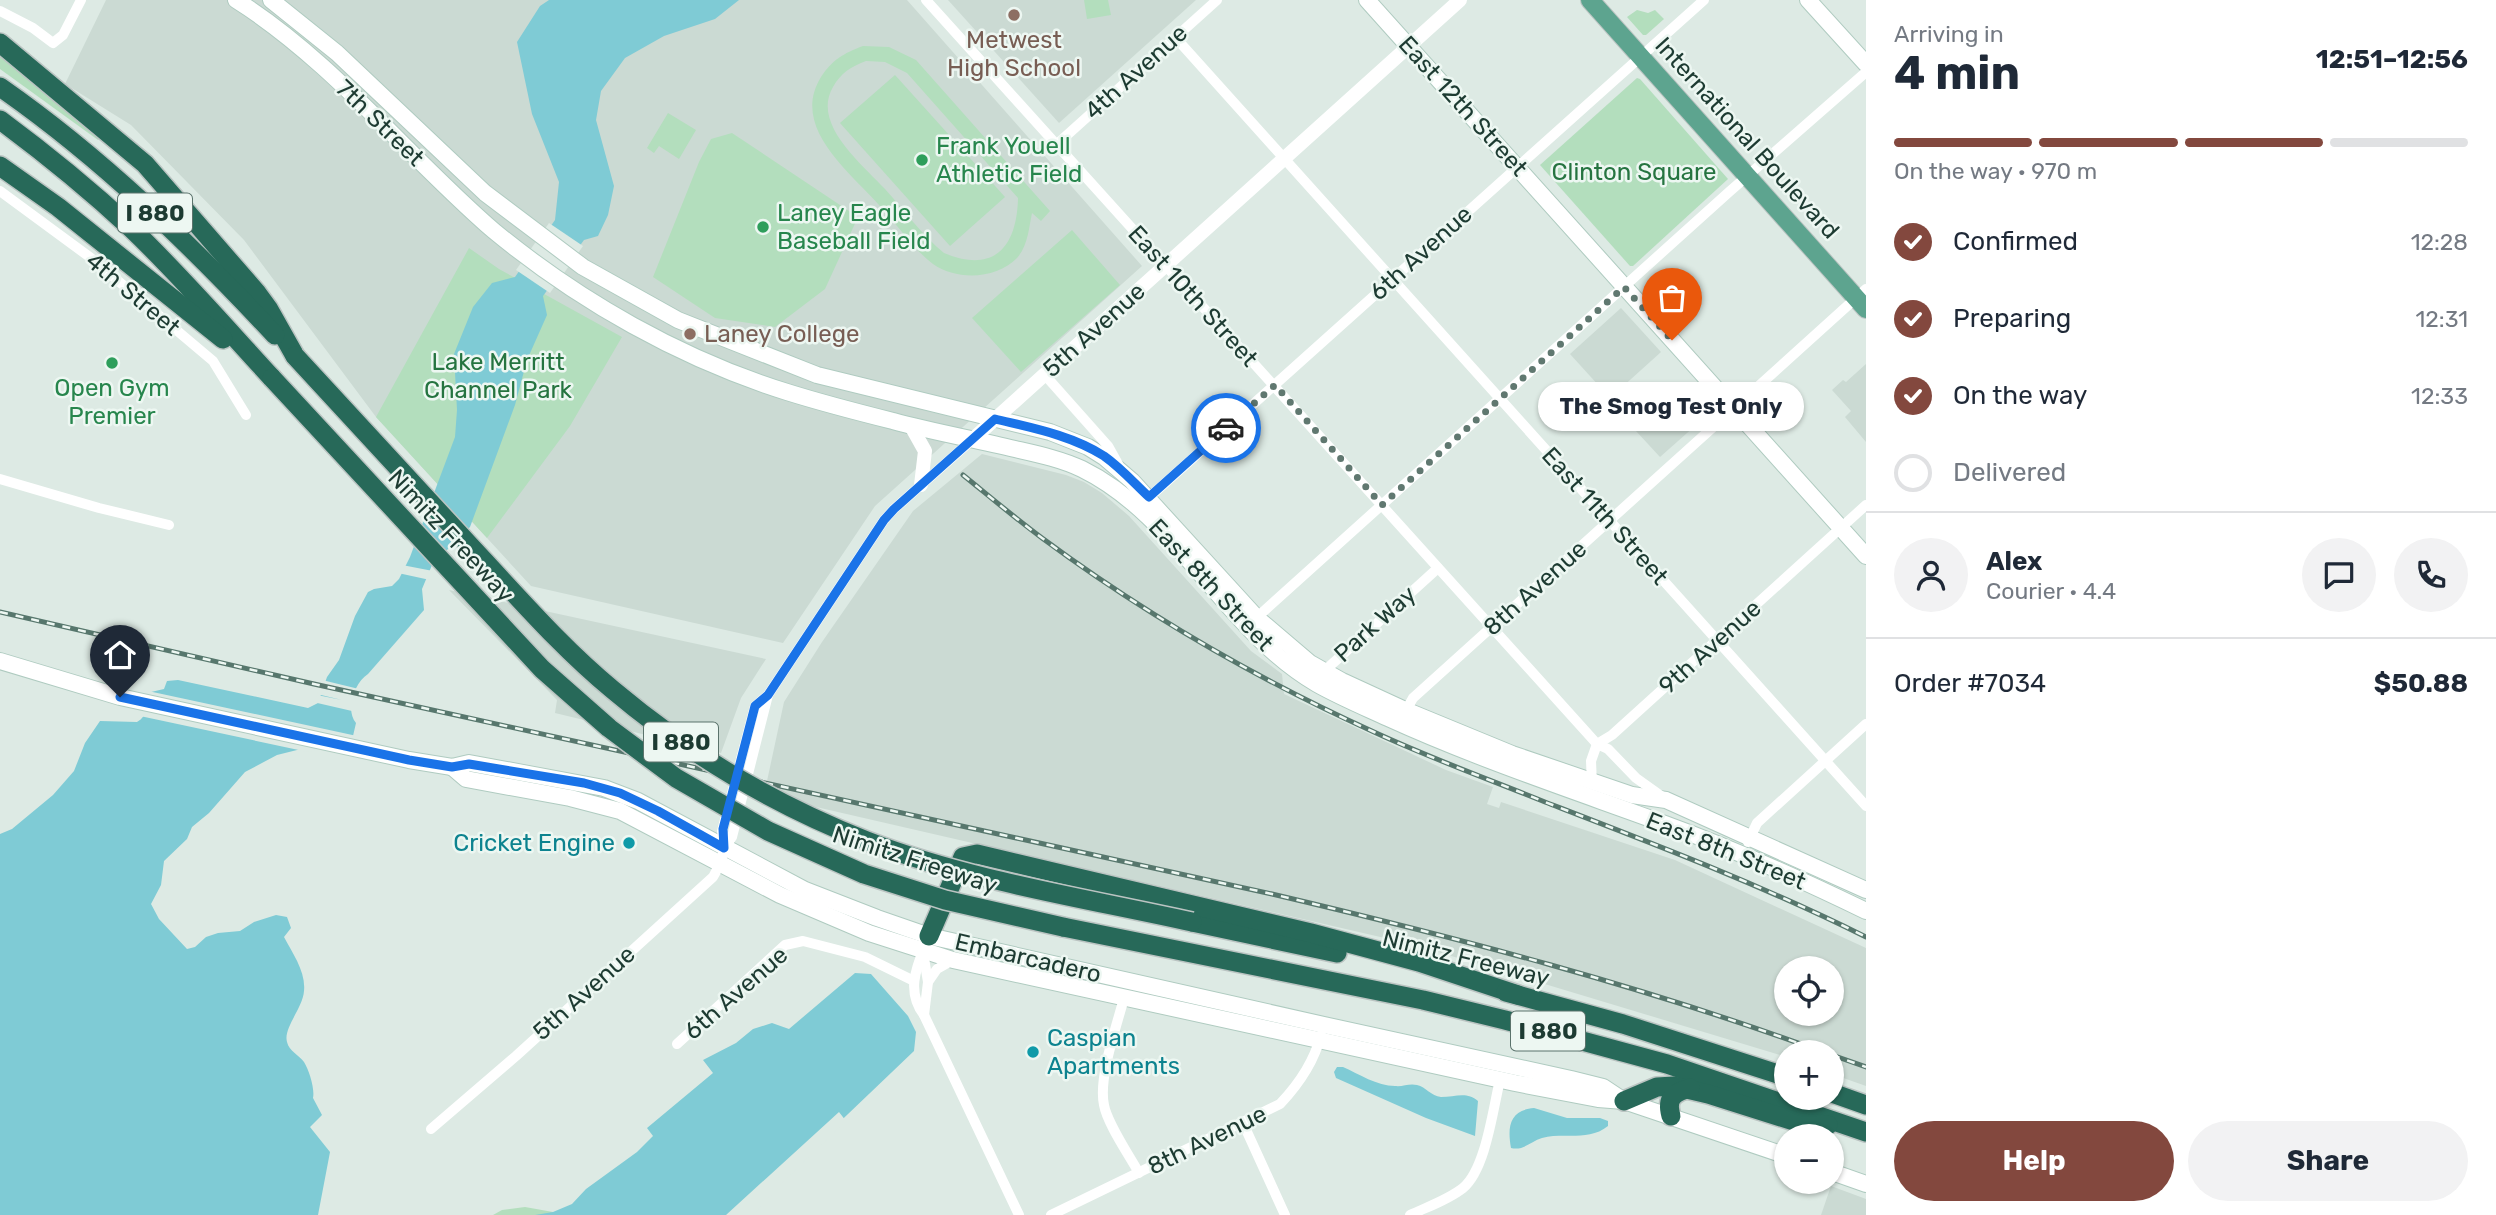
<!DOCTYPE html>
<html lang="en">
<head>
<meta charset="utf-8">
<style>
  body { margin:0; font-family:Rubik,sans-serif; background:#f2f2f3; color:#1f2937; height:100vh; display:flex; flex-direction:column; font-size:26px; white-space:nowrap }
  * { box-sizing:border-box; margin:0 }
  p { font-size:23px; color:#747a83 }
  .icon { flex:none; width:38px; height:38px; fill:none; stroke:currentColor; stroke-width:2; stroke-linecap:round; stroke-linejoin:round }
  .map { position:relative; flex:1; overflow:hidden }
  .side { display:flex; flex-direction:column; background:#fff; width:630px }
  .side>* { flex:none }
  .tools { position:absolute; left:1774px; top:956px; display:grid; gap:14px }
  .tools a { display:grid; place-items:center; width:70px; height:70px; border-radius:50%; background:#fff; box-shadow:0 2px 5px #0004; font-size:35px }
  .pin { position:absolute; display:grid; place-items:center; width:60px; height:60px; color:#fff; margin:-72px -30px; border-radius:50% 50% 50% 0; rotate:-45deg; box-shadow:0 0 7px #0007 }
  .pin .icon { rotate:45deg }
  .courier { position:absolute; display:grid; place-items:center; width:70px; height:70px; margin:-35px; border:5px solid #1a73e8; border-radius:50%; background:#fff; color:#222; box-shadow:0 2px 9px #0007 }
  .bubble { position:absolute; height:49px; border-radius:24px; background:#fff; box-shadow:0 2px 5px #0004; font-size:23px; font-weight:700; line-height:49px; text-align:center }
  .head em { font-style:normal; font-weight:700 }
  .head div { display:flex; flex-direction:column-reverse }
  .head { display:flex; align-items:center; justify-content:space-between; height:119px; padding:0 28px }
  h1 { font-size:46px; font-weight:700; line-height:52px }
  .bar { display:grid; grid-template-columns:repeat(4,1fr); gap:10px 7px; align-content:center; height:84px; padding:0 28px }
  .bar i { height:9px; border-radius:5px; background:#e0e1e3 }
  .bar .on { background:#83483e }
  .bar p { grid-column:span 4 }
  .line { display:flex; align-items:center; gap:18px; padding:0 28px; border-top:2px solid #e0e1e3 }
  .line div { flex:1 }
  .round { display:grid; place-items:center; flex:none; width:74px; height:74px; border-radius:37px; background:#f2f2f3 }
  ol { padding:0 28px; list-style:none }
  li { display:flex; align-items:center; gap:21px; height:77px }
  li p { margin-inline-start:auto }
  li .icon { padding:7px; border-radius:50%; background:#83483e; color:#fff; stroke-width:4 }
  li:last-child { color:#747a83 }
  li i { width:38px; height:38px; border:4px solid #e0e1e3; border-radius:50% }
  .action { display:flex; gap:14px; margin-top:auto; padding:14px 28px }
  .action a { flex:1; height:80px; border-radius:42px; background:#83483e; color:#fff; font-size:28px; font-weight:700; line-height:80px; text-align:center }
  .action a+a { background:#f2f2f3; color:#1f2937 }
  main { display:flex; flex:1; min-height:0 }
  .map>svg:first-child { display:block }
  .built { fill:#cbdad3; fill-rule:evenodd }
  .green { fill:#b3debd; fill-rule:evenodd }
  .water { fill:#7fcbd5 }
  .pier { fill:#ddeae4 }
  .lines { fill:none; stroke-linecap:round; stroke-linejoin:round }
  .secondary-casing { stroke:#afcbc0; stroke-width:18 }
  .primary-casing { stroke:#bbc4c2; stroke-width:20 }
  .motorway-casing { stroke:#bbc4c2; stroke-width:22 }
  .minor { stroke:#fff; stroke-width:10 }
  .tertiary { stroke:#fff; stroke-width:14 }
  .secondary { stroke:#fff; stroke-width:16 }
  .primary { stroke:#5da48f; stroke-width:18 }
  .motorway { stroke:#276959; stroke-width:19 }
  .rail-casing { stroke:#57776d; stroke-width:5 }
  .rail { stroke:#edf7f2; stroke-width:2.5; stroke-dasharray:8; stroke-linecap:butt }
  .motorway-bridge-casing { stroke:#bbc4c2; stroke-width:22; stroke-linecap:butt }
  .motorway-bridge { stroke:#276959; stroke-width:19 }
  .done { stroke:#607870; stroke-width:7; stroke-dasharray:0 12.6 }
  .route { stroke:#1a73e8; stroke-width:9 }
  .education-dot { fill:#8d6e63; stroke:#edf7f2; stroke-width:2.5 }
  .leisure-dot { fill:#2e9e5b; stroke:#edf7f2; stroke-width:2.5 }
  .culture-dot { fill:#0f9aa8; stroke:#edf7f2; stroke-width:2.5 }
  .labels { text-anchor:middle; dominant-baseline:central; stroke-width:5; stroke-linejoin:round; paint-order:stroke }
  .shield { fill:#edf7f2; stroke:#5b736c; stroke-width:2 }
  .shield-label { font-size:23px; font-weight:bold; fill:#1d3b32 }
  .education-label { font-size:24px; fill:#785e54; stroke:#edf7f2 }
  .street-label { font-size:24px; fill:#1d3b32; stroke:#edf7f2 }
  .leisure-label { font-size:24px; fill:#27864d; stroke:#edf7f2; text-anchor:start }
  .park-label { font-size:24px; fill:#257440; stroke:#edf7f2 }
  .culture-label { font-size:24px; fill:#0d838f; stroke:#edf7f2; text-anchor:end }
</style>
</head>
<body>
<main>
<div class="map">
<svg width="1866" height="1215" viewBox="0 0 1866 1215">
  <rect width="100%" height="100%" fill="#ddeae4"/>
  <g class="built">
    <polygon points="106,0 907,0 1142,266 875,506 783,643 531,586 376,417 244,240 131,125 65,84"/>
    <polygon points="948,0 1196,0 1059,123"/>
    <polygon points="1621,308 1661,352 1610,398 1570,354"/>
    <polygon points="1866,364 1866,442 1845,417 1851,411 1832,390 1843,380 1846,382"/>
    <polygon points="1690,384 1713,410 1660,457 1636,431"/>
    <path d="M982,454L1066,475L1084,482L1102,493L1129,516L1251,651L1282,674L1284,694L1446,770L1493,787L1487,804L1499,808L1501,802L1675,860L1866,948V1086L1832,1074V1052H1787V1057L1415,945L764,795L784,702L822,642L913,511ZM1787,968H1832V1013H1787Z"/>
    <polygon points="449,590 591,621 766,659 741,698 721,753 555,713 557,700"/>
    <polygon points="1831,1186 1866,1199 1866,1215 1821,1215"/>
  </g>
  <g class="green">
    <polygon points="1084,0 1108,0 1111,15 1087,19"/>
    <polygon points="1637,10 1648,13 1655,10 1664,19 1646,35 1643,35 1627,17"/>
    <path d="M863,46L889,47L916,60L1050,211L1041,221L1032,213C1029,227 1028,246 1017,258C997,279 957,281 933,264C913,249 897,224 879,205C849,171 790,127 821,77C832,60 844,53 863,46ZM866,61L885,62L907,73L1018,198C1017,247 994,274 944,253C922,235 904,210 885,189C863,165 811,124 833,87C841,73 850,67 866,61Z"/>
    <polygon points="0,50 103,134 98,140 0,69"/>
    <polygon points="895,75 1005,197 950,246 840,123"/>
    <polygon points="1637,78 1640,79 1728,179 1633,266 1630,266 1540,165"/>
    <polygon points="668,113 696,130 679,159 659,146 654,153 647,148"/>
    <polygon points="732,133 858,217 825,289 775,327 715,318 653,277 699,162 711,139"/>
    <polygon points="1072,230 1120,285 1021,372 972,318"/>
    <polygon points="469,248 499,269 622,337 570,426 487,538 376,417"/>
    <polygon points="525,1207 553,1212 552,1215 493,1215 502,1210"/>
  </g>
  <g class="water">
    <path d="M549,0H739L715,19L664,36L625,58L601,91L596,120L614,186L608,215L598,236L584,240L543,296L547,315L527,360L515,405L470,527L432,565L422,589L424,610L368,674C354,683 345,710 356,723L353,736L277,755L245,772L209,813L192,827L187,839L164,861L161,885L151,904L159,919L187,949L195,947L206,937L218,933L240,931L254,922L276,915L287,917L291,928L284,937C293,954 306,972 304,991C303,1008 283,1028 287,1042C289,1051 299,1055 304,1062C309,1070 315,1089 313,1098L322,1115L310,1127L330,1152L318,1215H0V834L12,829L53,795L74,771L85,743L100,721L137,722C148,716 149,703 151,692L164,689L167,681L178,680L308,708L318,703L327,677L339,660L355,616L368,592L374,589L392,586L399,579L410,557L455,437L457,410L454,354L473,307L492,283L515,277L555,220L559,182L532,114L517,42L540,6Z"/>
    <polygon points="855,973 871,974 908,1016 916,1032 914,1051 781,1178 752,1215 535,1215 553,1212 572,1204 586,1189 637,1152 653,1136 647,1128 713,1073 703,1060 736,1043 753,1029 772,1023 789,1029"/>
    <path d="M1337,1067H1343C1359,1074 1377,1086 1395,1086C1403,1087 1409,1083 1417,1085C1426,1087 1431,1096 1441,1097C1455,1097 1467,1091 1478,1101L1475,1136L1426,1118L1336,1078L1334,1072Z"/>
    <path d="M1534,1108L1567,1118H1600L1608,1121V1126C1588,1142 1564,1132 1542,1138C1531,1141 1524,1151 1511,1148C1507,1126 1510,1110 1534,1108Z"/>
  </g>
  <g class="pier">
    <polygon points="549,223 583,246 550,293 516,270"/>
    <polygon points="402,565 433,571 430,580 398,573"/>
    <polygon points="322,680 359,689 352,711 313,702 317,695 342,700 317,694"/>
    <polygon points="148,691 357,736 354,739 308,752 140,716"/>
    <polygon points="839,1112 846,1121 784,1181 753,1215 726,1215"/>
  </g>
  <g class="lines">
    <defs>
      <g id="secondary">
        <path d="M236,0C333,61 408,157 494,231C579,301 681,359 787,392C822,403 857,412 893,421C933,432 974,439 1015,449C1037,454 1061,459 1082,469C1178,516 1224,630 1317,684C1340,697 1364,707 1388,718C1478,759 1572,790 1665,824C1734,849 1800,879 1866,911"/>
        <polyline points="271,0 337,53 485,193 583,267 678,320 817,375 1050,432 1088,447 1104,457 1132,481 1257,618 1310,663 1342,681 1405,710 1512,754 1632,795 1666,800 1866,890"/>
        <polyline points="1367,0 1866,556"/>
        <polyline points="1808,0 1866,64"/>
        <polyline points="0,661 120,697 409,760 452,767 469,763 604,788 638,801 805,890 877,918 929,936 1324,1025 1571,1079 1603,1087 1624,1101"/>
        <polyline points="452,767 466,779 570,798 620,811 780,895 869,933 953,960 1515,1083 1598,1099 1624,1101 1787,1156"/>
        <polyline points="1832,1172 1866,1184"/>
      </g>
      <polyline id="primary" points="1590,0 1866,309"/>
      <g id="motorway">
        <polyline points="0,43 145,164 257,293 268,308 295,356"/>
        <path d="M0,87C102,158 190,244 275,335"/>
        <path d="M0,120C46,154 90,190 132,229C181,276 226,328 272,378"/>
        <polyline points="0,166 58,207 223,339"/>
        <polyline points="1192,922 1337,953"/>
        <polyline points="1063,927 1423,1000 1505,1020 1667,1064 1866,1132"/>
        <polyline points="929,936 963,857 977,854 1311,933 1419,962 1518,995"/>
        <polyline points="1506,992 1623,1024 1787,1077"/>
        <polyline points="1832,1093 1866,1105"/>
        <polyline points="1624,1101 1657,1087 1674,1086 1708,1094 1800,1123 1828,1125"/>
        <path d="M1671,1116C1666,1098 1673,1093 1690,1088"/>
      </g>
    </defs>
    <use href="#secondary" class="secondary-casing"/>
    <use href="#primary" class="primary-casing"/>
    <use href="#motorway" class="motorway-casing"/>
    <g class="minor">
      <polyline points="926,0 1597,744 1608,749 1636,778 1664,798"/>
      <polyline points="0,11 33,28 53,43 63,35 81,0"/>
      <polyline points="1175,37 1866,806"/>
      <polyline points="1056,145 1217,0"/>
      <polyline points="0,191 91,258 213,361 246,415"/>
      <polyline points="1044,374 1108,446 1118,464"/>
      <polyline points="0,479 99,508 169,525"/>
      <polyline points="1145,501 1704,0"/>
      <polyline points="1254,620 1729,192 1866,72"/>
      <polyline points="1321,674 1438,568"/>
      <polyline points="1404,714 1413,698 1866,289"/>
      <polyline points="1592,784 1591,761 1597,744 1612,735 1866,505"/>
      <polyline points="1748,842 1757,823 1866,724"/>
      <polyline points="724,847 722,831 755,706 768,695 884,520 894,509 973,439"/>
      <path d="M925,946C915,970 907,993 924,1015L1019,1215"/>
      <polyline points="923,952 928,982 924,1015"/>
      <polyline points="928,982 937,969 953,960"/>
      <path d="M1124,998C1117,1025 1098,1078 1104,1105C1107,1123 1129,1155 1139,1173"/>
      <polyline points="677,1044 785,945 803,941 865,957 914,981"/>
      <polyline points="1243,1123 1285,1215"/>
      <path d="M431,1129L516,1056L713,877C721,864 722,850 732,837L768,695"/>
      <path d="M1051,1215L1280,1104C1299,1084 1314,1062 1321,1035"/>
      <path d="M1410,1215C1427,1207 1448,1200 1463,1188C1486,1169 1493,1108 1500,1080"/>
    </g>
    <g class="tertiary">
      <polyline points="911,426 925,451 921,485"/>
      <polyline points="973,439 1460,0"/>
    </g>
    <use href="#secondary" class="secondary"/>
    <use href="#primary" class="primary"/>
    <use href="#motorway" class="motorway"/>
    <defs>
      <g id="rail">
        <path d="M963,475C989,496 1015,518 1042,538C1145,614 1257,679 1374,732C1430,758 1488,779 1545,802C1654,844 1762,885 1866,937"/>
        <path d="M0,612L314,684L1272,894C1459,938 1643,986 1823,1052"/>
        <polyline points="1832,1055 1866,1067"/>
      </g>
    </defs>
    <use href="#rail" class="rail-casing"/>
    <use href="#rail" class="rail"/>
    <defs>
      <g id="motorway-bridge">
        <path d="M295,356C355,421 414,485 474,550C519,598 562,648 613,690C689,754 775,805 867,841C971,881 1084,898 1192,922"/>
        <polyline points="272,378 542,669 609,728 676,778 768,831 864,874 945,900 1063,927"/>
      </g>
    </defs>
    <use href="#motorway-bridge" class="motorway-bridge-casing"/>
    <use href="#motorway-bridge" class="motorway-bridge"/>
  </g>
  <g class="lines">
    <polyline class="done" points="1226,428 1275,385 1382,505 1624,287 1672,340"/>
    <path class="route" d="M120,697L409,760L452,767L469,764L584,783L620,793L658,811L724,848L723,829L755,706L768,695L884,520L894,509L995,419C1032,428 1071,435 1104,456C1121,468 1134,483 1149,497L1226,428"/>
  </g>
  <g class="education-dot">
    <circle cx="1014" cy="15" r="7"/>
    <circle cx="690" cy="334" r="7"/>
  </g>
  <g class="leisure-dot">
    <circle cx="922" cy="160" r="7"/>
    <circle cx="763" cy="227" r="7"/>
    <circle cx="112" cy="363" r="7"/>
  </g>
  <g class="culture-dot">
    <circle cx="629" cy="843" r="7"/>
    <circle cx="1033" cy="1052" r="7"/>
  </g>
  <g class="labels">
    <g class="shield">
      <rect x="118" y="193.5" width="74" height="39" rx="5"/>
      <rect x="644" y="722.5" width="74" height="39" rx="5"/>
      <rect x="1511" y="1011.5" width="74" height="39" rx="5"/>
    </g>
    <g class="shield-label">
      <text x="155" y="213">I 880</text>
      <text x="681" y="742">I 880</text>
      <text x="1548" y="1031">I 880</text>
    </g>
    <g class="education-label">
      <text x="1014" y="40">Metwest<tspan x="1014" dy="28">High School</tspan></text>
      <text x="704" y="334" text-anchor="start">Laney College</text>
    </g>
    <g class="street-label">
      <text transform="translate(1136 72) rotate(-42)">4th Avenue</text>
      <text transform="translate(1463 106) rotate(48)">East 12th Street</text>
      <text transform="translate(380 123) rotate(44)">7th Street</text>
      <text transform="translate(1747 138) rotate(48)">International Boulevard</text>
      <text transform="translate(1421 253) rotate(-42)">6th Avenue</text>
      <text transform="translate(133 294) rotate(40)">4th Street</text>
      <text transform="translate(1193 296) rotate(48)">East 10th Street</text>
      <text transform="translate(1094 330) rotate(-42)">5th Avenue</text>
      <text transform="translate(1605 516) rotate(48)">East 11th Street</text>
      <text transform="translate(451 536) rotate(47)">Nimitz Freeway</text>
      <text transform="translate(1211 585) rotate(47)">East 8th Street</text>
      <text transform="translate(1535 588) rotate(-42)">8th Avenue</text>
      <text transform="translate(1375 624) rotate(-42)">Park Way</text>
      <text transform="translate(1710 647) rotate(-42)">9th Avenue</text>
      <text transform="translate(1726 851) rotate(22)">East 8th Street</text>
      <text transform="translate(915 860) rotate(18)">Nimitz Freeway</text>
      <text transform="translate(1028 958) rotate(13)">Embarcadero</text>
      <text transform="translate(1466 958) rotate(14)">Nimitz Freeway</text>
      <text transform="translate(584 993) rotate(-42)">5th Avenue</text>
      <text transform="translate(736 993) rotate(-41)">6th Avenue</text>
      <text transform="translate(1207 1140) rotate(-26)">8th Avenue</text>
    </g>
    <g class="leisure-label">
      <text x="936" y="146">Frank Youell<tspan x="936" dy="28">Athletic Field</tspan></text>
      <text x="777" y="213">Laney Eagle<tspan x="777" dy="28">Baseball Field</tspan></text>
      <text x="112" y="388" text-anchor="middle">Open Gym<tspan x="112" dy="28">Premier</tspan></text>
    </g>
    <g class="park-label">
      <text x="1634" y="172">Clinton Square</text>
      <text x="498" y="362">Lake Merritt<tspan x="498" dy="28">Channel Park</tspan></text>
    </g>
    <g class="culture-label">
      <text x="615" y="843">Cricket Engine</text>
      <text x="1047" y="1038" text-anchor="start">Caspian<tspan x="1047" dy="28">Apartments</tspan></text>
    </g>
  </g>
</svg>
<div class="tools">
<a><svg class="icon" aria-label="locate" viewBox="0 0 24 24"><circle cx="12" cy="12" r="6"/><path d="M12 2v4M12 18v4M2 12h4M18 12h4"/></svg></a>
<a>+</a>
<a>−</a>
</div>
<div class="pin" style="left:1672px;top:340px;background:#ea580c"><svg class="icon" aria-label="bag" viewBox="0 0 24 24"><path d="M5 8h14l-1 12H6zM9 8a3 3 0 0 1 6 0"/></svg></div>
<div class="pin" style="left:120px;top:697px;background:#1f2937"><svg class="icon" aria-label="home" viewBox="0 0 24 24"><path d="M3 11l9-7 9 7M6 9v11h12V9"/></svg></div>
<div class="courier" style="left:1226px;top:428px"><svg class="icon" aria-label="car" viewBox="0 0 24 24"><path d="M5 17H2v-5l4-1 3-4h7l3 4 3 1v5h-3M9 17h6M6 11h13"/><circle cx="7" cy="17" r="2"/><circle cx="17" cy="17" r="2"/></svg></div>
<div class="bubble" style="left:1538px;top:382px;width:266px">The Smog Test Only</div>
</div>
<section class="side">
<div class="head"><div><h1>4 min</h1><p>Arriving in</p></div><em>12:51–12:56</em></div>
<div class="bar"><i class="on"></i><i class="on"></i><i class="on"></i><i></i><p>On the way · 970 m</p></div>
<ol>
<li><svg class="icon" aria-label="check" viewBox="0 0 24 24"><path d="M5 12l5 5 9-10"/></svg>Confirmed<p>12:28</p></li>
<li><svg class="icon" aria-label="check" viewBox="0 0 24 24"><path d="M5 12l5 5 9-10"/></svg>Preparing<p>12:31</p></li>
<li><svg class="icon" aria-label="check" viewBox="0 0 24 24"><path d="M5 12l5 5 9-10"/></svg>On the way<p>12:33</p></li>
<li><i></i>Delivered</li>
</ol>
<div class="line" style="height:126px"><a class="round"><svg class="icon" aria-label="person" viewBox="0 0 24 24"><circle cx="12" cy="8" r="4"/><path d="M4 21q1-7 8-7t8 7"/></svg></a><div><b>Alex</b><p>Courier · 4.4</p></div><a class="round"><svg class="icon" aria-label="chat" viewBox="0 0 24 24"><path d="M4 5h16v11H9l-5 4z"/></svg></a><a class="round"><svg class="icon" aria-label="phone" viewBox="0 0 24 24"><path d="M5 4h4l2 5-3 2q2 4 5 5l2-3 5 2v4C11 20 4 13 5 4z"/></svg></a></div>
<div class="line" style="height:91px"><div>Order #7034</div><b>$50.88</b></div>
<div class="action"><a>Help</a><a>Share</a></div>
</section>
</main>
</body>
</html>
